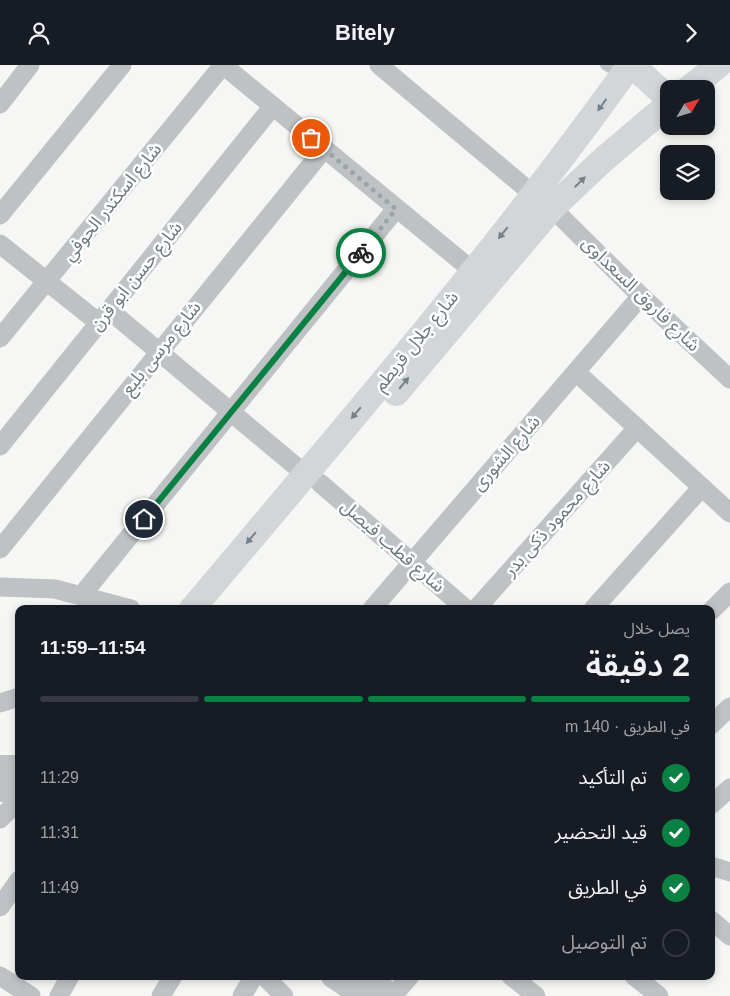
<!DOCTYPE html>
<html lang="ar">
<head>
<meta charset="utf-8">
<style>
  body { margin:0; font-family:Arial,"Noto Sans Arabic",sans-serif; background:#242831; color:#f1f3f6; direction:rtl; height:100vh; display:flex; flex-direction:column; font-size:19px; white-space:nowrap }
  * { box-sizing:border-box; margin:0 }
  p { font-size:16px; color:#9ea1a6 }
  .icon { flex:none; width:28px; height:28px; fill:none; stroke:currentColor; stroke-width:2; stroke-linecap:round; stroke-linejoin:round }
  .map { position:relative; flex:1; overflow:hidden; direction:ltr }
  .sheet { position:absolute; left:15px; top:540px; width:700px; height:375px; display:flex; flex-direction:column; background:#171b24; border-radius:10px; box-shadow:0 2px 8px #0003; direction:rtl }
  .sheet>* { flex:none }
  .needle { width:32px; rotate:52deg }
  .controls { position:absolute; left:660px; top:15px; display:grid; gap:10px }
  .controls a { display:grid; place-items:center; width:55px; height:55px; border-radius:10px; background:#171b24; box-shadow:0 2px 8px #0003; font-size:25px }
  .pin { position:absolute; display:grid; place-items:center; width:42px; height:42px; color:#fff; margin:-21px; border:2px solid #fff; border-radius:50%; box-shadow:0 1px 5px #0007 }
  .courier { position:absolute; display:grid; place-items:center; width:50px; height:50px; margin:-25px; border:4px solid #0b8043; border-radius:50%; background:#fff; color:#222; box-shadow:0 1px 6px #0007 }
  .summary em { font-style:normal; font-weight:600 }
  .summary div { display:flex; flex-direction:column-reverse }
  .summary { display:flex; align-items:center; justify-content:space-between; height:85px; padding:0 25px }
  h1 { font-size:32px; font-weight:600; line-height:38px }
  .bar { display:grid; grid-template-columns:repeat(4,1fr); gap:8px 5px; align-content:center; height:60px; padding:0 25px }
  .bar i { height:6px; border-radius:4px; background:#363941 }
  .bar .current { background:#0b8043 }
  .bar p { grid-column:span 4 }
  ol { padding:0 25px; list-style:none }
  li { display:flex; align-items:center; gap:15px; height:55px }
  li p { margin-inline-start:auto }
  li .icon { padding:5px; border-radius:50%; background:#0b8043; color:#fff; stroke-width:4 }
  li:last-child { color:#9ea1a6 }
  li i { width:28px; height:28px; border:2px solid #363941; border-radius:50% }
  header { display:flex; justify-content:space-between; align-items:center; height:65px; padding:0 25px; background:#171b24; font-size:22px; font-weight:600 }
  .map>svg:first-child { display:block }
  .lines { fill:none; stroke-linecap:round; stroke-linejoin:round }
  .service { stroke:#bec2c5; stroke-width:10 }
  .minor { stroke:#bec2c5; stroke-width:19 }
  .tertiary { stroke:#bec2c5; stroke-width:24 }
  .secondary { stroke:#d2d6d9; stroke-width:26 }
  .oneway { fill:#74818a }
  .done { stroke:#9aa4a9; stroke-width:5; stroke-dasharray:0 9 }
  .route { stroke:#0b8043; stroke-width:6 }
  .labels { text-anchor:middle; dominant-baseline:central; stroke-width:5; stroke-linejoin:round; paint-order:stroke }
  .street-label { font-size:18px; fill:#697881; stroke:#fff }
</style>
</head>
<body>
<header><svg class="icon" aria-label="forward" viewBox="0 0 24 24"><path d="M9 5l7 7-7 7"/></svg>Bitely<svg class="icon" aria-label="person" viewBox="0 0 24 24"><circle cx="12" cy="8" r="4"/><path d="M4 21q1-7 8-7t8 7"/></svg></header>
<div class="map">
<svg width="730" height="931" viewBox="0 0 730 931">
  <rect width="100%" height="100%" fill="#f6f6f4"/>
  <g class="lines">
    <polyline class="service" points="605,0 621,10"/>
    <g class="minor">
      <polyline points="223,0 473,206"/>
      <polyline points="379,0 534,130"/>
      <polyline points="0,39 30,0"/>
      <polyline points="552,143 641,231 730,314"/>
      <polyline points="0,150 122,0"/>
      <polyline points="0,179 99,258"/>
      <polyline points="109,245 305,409"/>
      <polyline points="0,273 223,0"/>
      <polyline points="576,307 730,448"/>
      <polyline points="0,381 273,41"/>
      <polyline points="320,418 466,544"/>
      <polyline points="0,484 324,84"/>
      <polyline points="0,522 55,524 131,544"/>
      <polyline points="81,531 396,144"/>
      <polyline points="372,544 641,231"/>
      <polyline points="476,544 637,363"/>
      <polyline points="593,544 702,422"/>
      <polyline points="711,546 730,527"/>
      <polyline points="0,638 19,632"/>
      <polyline points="711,660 730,642"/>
      <polyline points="711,740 730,723"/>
      <polyline points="0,754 19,735"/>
      <polyline points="711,801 730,807"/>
      <polyline points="0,842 19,815"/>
      <polyline points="711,855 730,871"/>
      <polyline points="0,911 31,931"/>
      <polyline points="264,911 284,931"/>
      <polyline points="511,911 536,931"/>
      <polyline points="634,911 659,931"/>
      <polyline points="59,931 70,911"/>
      <polyline points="161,931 173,911"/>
      <polyline points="242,931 254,911"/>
      <polyline points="393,931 410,911"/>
    </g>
    <g class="tertiary">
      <polyline points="0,702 19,702"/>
      <polyline points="0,725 19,725"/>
      <polyline points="333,911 362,931"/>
      <polyline points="364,911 392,931"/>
    </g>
    <g class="secondary">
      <polyline points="632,0 669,34"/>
      <polyline points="688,24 719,0"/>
      <polyline points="396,328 552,143 604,94 669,39"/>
      <path d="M192,544C342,366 495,189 630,0"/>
    </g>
  </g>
  <defs><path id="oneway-solid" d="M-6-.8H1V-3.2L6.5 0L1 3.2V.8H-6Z" transform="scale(1.25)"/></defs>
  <g class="oneway">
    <use href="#oneway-solid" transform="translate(602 40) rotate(126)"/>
    <use href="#oneway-solid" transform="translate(580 117) rotate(-44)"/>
    <use href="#oneway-solid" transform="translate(503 168) rotate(129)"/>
    <use href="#oneway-solid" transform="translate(404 318) rotate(-50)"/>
    <use href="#oneway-solid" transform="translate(356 348) rotate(130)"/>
    <use href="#oneway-solid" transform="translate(251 473) rotate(130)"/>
  </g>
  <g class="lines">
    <polyline class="done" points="311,73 396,144 361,188"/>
    <polyline class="route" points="144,454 361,188"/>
  </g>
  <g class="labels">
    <g class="street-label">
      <text transform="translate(112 137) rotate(-51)">شارع اسكندر الحوفي</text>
      <text transform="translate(136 211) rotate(-51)">شارع حسن ابو قرن</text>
      <text transform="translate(641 229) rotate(44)">شارع فاروق السعداوى</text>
      <text transform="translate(416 276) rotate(-51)">شارع جلال قريطم</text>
      <text transform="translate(161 283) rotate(-51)">شارع مرسى بلبع</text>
      <text transform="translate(506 388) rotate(-49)">شارع الشورى</text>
      <text transform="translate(557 453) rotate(-48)">شارع محمود ذكى بدر</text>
      <text transform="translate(393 481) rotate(41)">شارع قطب فيصل</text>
    </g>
  </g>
</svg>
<div class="controls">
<a><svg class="needle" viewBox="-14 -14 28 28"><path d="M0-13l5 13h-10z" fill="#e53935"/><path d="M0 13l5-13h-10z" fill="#9ea1a6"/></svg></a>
<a><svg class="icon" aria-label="layers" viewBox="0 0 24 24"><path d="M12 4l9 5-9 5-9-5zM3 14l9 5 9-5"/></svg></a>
</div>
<div class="pin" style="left:311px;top:73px;background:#ea580c"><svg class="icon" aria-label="bag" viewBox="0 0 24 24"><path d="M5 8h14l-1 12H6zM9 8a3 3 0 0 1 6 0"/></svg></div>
<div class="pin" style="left:144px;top:454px;background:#1f2937"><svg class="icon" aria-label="home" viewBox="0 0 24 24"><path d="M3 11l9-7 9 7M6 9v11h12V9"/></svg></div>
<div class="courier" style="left:361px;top:188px"><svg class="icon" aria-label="bike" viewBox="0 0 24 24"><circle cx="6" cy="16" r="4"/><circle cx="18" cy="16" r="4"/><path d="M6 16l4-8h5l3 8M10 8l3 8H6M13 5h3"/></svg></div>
<section class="sheet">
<div class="summary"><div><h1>2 دقيقة</h1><p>يصل خلال</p></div><em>11:54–11:59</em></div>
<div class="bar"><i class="current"></i><i class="current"></i><i class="current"></i><i></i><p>في الطريق · 140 m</p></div>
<ol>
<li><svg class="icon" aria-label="check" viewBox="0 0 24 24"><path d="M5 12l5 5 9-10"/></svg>تم التأكيد<p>11:29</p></li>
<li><svg class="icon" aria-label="check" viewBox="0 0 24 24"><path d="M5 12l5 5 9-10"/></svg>قيد التحضير<p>11:31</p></li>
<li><svg class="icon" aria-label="check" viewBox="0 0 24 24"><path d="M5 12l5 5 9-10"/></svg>في الطريق<p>11:49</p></li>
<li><i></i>تم التوصيل</li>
</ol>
</section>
</div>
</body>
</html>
